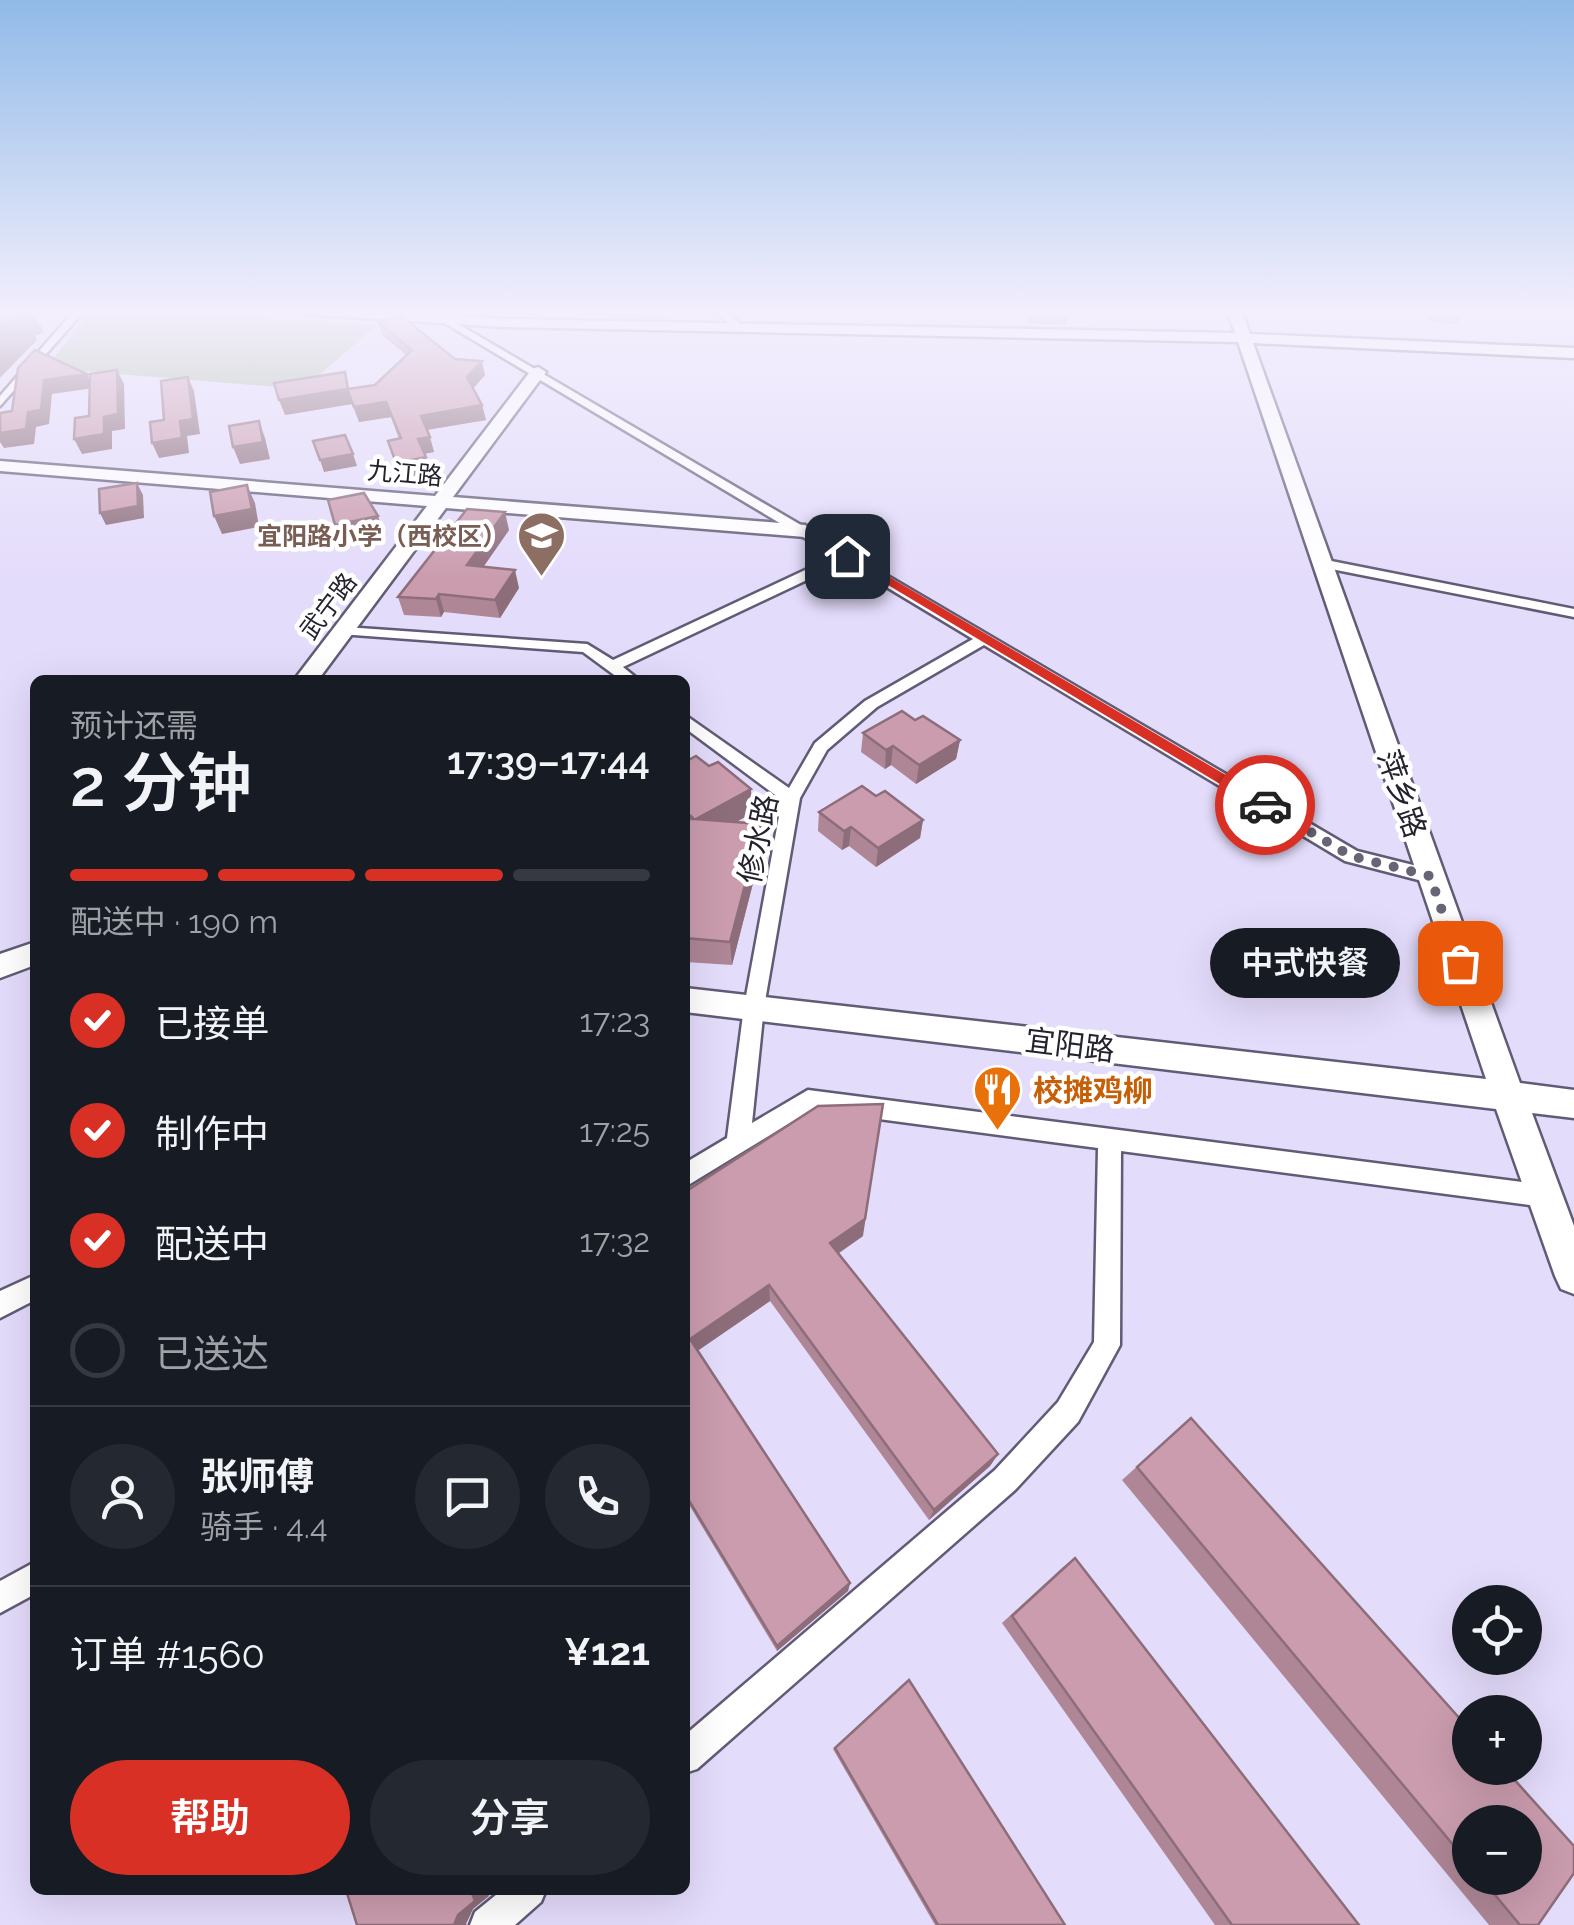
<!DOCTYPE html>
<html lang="zh">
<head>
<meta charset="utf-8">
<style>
  body { margin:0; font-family:Raleway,"Noto Sans SC",sans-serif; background:#242831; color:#f1f3f6; height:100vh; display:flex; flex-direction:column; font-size:38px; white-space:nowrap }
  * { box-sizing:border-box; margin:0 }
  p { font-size:32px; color:#9ea1a6 }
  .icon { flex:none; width:55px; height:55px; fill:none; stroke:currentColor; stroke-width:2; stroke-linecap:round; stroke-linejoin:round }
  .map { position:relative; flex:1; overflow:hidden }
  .side { position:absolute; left:30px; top:675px; width:660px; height:1220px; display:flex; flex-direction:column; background:#171b24; border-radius:15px; box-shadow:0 10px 40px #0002 }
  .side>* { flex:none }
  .controls { position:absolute; left:1452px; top:1585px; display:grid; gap:20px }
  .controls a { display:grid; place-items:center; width:90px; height:90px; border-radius:50%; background:#171b24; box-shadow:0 10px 40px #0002; font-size:50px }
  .pin { position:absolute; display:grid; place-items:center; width:85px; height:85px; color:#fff; margin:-42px; border-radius:20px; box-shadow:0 5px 15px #0006 }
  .courier { position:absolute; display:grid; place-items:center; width:100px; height:100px; margin:-50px; border:8px solid #d93025; border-radius:50%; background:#fff; color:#222; box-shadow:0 2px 12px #0007 }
  .bubble { position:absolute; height:70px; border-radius:35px; background:#171b24; box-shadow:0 10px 40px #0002; font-size:32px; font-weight:600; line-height:70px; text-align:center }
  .headline em { font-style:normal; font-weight:600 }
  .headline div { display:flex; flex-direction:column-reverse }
  .headline { display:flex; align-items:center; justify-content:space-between; height:170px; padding:0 40px }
  h1 { font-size:65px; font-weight:600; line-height:75px }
  .bar { display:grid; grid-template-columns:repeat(4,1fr); gap:15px 10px; align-content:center; height:120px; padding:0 40px }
  .bar i { height:12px; border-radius:8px; background:#363941 }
  .bar .selected { background:#d93025 }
  .bar p { grid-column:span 4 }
  .line { display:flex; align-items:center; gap:25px; padding:0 40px; border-top:2px solid #363941 }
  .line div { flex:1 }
  .round { display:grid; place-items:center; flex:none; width:105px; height:105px; border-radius:52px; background:#242831 }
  ol { padding:0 40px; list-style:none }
  li { display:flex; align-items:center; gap:30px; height:110px }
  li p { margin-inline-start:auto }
  li .icon { padding:10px; border-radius:50%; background:#d93025; color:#fff; stroke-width:4 }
  li:last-child { color:#9ea1a6 }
  li i { width:55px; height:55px; border:5px solid #363941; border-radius:50% }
  .primary-button { display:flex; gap:20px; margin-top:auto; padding:20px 40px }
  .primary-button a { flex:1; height:115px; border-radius:60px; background:#d93025; color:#fff; font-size:40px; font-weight:600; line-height:115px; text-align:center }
  .primary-button a+a { background:#242831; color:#f1f3f6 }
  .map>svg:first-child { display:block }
  .green { fill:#adbea1 }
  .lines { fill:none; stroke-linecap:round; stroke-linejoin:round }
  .street-casing { stroke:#625b75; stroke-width:5 }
  .secondary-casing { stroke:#625b75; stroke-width:5 }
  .street { fill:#fff; fill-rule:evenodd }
  .secondary { fill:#fff; fill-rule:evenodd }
  .wall { fill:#ae8696; fill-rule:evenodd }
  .shaded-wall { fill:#8d6d7a }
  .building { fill:#ca9cae; stroke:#8d6d7a; stroke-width:2.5 }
  .route { fill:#d93025 }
  .done { stroke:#686375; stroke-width:10; stroke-dasharray:0 18 }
  .labels { text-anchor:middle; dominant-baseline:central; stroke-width:9; stroke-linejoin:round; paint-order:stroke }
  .far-street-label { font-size:25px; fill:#25222d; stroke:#fff }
  .far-education-label { font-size:25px; font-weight:bold; fill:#785e54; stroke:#fff; text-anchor:end }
  .street-label { font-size:30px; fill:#25222d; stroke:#fff }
  .food-label { font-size:30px; font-weight:bold; fill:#c56008; stroke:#fff; text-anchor:start }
</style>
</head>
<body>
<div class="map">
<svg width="1574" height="1925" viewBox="0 0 1574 1925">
  <rect width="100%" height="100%" fill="#e4dcfb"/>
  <g class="green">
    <polygon points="109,310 377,325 303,389 46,368 86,318"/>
    <polygon points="489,310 649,310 667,319 487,313"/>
  </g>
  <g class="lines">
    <defs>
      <g id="street">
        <polygon points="75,310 85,310 0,406 0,396"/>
        <polygon points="713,310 724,310 745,328 737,330"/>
        <polygon points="446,317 1357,851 1437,871 1439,876 1430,883 1345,861 984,645 877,707 827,750 800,798 764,1007 752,1123 808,1090 1545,1185 1553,1188 1557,1196 1553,1204 1545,1207 1121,1151 1120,1345 1078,1422 1015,1490 697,1769 685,1773 685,1735 995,1470 1058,1402 1094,1342 1098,1148 811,1110 685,1187 685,1163 727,1138 744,1007 782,800 685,728 685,715 789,788 815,743 865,701 973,639 845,562 623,667 639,680 621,680 583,652 340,634 340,628 345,627 587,644 613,660 835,556 443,322"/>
        <polygon points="1321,559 1574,609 1574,617 1316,566 1314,563"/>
        <polygon points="35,1275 35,1300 0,1318 0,1291"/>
        <polygon points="35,1562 35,1594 0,1613 0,1581"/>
        <polygon points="502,1890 546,1890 541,1902 515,1925 470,1925 475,1912"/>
      </g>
      <g id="secondary">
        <polygon points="297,310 369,310 504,319 1235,333 1227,310 1241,310 1250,334 1574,348 1574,358 1253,343 1520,1083 1574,1090 1574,1118 1532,1113 1574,1226 1574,1294 1561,1289 1555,1276 1496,1109 685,1012 685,988 1486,1079 1238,342 504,327 304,314"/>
        <polygon points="538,367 546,372 453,497 805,525 815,531 805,537 446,508 318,680 294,680 427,506 0,471 0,461 435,496 532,369"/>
        <polygon points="35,942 35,965 0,978 0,954"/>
      </g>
    </defs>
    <use href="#street" class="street-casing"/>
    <use href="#secondary" class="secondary-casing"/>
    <use href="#street" class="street"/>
    <use href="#secondary" class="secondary"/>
  </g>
  <g class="wall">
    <polygon points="1028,310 1069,310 1066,325 1028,323"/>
    <polygon points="1291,310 1325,310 1323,316 1293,315"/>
    <polygon points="1421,310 1464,310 1458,324 1431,322"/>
    <polygon points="378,322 455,359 485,375 473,388 482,405 486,420 427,430 434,452 424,454 430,473 401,478 388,441 399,439 391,417 359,422 352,404 285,415 350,389 375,385 406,355 382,335"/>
    <polygon points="509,530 484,566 519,588 500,618 444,612 441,617 404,615 398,597"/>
    <polygon points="915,720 960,740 956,759 916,784 891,765 885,769 861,752 863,733"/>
    <polygon points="685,762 752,813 736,822 762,848 732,965 685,962"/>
    <polygon points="876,796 923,820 920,838 876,867 849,846 842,850 818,831 819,812"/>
    <polygon points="685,1192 863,1236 838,1254 998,1454 990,1466 929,1520 770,1301 697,1351 850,1583 848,1591 777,1651 685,1498"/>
    <path d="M1191,1418L1470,1730V1768H1504L1574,1846V1873L1538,1925H1489L1122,1480ZM1470,1822H1525V1878H1470Z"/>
    <polygon points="1075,1558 1359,1925 1215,1925 1002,1623 1063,1567"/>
    <polygon points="903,1684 1065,1925 935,1925 833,1749"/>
  </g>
  <g class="shaded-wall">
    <polygon points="20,310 32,310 44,332 35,336 37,340 0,378 0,329"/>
    <polygon points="482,361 485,375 470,392 467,377"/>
    <polygon points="117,370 124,384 125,429 112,431 112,449 82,454 74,439 104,417"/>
    <polygon points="87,374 94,388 52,394 49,424 36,427 34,444 4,448 0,442 0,433 28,412 44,380"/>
    <polygon points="188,377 194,391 200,434 187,436 189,453 159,458 152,443 180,421"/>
    <polygon points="347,389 352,404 285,415 279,400"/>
    <polygon points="386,402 391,417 359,422 354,407"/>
    <polygon points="482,405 486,420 425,430 421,416"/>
    <polygon points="259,421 265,438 270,459 240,464 233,447"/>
    <polygon points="430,437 434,452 422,454 418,439"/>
    <polygon points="353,454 357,466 324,472 320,460"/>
    <polygon points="426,457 430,473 401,478 396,463"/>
    <polygon points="137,483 143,495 144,518 106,525 100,513"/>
    <polygon points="247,485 255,503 259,527 222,534 214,516"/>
    <polygon points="505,512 509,530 472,583 467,565"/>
    <polygon points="378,516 384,535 342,543 335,525"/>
    <polygon points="515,570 519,588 500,618 495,600"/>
    <polygon points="439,594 444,612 441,617 436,599"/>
    <polygon points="960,740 956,759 916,784 919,765"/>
    <polygon points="893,746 891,765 885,769 886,750"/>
    <polygon points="751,789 752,813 698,844 696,819"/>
    <polygon points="923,820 920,838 876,867 878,848"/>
    <polygon points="761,824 762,848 732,965 730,942"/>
    <polygon points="851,827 849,846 842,850 844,831"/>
    <polygon points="883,1104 863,1236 828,1260 830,1243"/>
    <polygon points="769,1285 770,1301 693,1354 690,1339"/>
    <polygon points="998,1454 990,1466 929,1520 934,1510"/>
    <polygon points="850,1583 848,1591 777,1651 777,1646"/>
    <polygon points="471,1890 487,1890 489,1896 473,1909 466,1924 467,1925 454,1925"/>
  </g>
  <g class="building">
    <polygon points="0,310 18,310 0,315"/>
    <polygon points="20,310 0,329 0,315"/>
    <polygon points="401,316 455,359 482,361 467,377 482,405 421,416 430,437 418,439 426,457 396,463 388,441 401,438 386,402 354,407 347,389 279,400 274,383 345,372 348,389 375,385 412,350 378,322"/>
    <polygon points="35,350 87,374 44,380 41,410 28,412 26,429 0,433 0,413 12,411 18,368"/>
    <polygon points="117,370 118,414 104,417 104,434 74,439 75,418 89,416 90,374"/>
    <polygon points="188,377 193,419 180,421 182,438 152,443 150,422 164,420 161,381"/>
    <polygon points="259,421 263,442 233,447 229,426"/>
    <polygon points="345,435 353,454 320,460 313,441"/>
    <polygon points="137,483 138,506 100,513 99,489"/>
    <polygon points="247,485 252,509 214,516 210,492"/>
    <polygon points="364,493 378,516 335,525 328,500"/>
    <polygon points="467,509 505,512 467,565 515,570 495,600 439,594 436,599 398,597"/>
    <polygon points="902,711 915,720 923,716 960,740 919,765 893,746 886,750 863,733"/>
    <polygon points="696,756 709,766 718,762 751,789 696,819 761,824 730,942 685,938 685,819 694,819 685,811 685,762"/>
    <polygon points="862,786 876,796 885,791 923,820 878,848 851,827 844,831 819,812"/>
    <polygon points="883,1104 865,1219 830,1243 998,1454 934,1510 769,1285 690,1339 850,1583 777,1646 685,1494 685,1192 818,1106"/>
    <polygon points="1191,1418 1470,1730 1470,1768 1504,1768 1574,1846 1574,1873 1538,1925 1520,1925 1481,1878 1525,1878 1525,1822 1470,1822 1470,1865 1137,1467"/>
    <polygon points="1075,1558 1359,1925 1232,1925 1012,1616"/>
    <polygon points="909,1680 1065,1925 938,1925 835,1748"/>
    <polygon points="346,1890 471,1890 475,1901 458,1915 454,1925 357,1925"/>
  </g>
  <linearGradient id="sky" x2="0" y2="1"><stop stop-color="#91bae8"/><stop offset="0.54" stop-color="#f3effd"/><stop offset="1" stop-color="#f3effd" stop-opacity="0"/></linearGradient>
  <rect width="1574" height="579" fill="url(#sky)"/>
  <polygon class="route" points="847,552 1270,801 1272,805 1260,808 843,558"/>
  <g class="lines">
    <polyline class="done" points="1265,805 1351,856 1430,876 1460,963"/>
  </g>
  <defs>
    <symbol id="school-pin" viewBox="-11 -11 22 30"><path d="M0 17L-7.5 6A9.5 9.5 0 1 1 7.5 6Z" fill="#8d6e63" stroke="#fff"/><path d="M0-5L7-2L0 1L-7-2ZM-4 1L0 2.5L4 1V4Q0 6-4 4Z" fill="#fff"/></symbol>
    <symbol id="restaurant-pin" viewBox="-11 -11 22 30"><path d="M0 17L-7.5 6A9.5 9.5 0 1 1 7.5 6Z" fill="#e8710a" stroke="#fff"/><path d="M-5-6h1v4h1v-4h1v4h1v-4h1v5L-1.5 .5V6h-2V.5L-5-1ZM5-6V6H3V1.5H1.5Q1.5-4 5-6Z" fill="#fff"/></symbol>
  </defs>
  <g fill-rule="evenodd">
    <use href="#school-pin" x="514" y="508" width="55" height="75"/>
    <use href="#restaurant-pin" x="970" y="1062" width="55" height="75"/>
  </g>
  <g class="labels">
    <g class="far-street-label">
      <text transform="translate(405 473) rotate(5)">九江路</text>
      <text transform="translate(328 606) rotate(-53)">武宁路</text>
    </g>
    <g class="far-education-label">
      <text x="507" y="536">宜阳路小学（西校区）</text>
    </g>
    <g class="street-label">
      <text transform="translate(1402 794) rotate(71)">萍乡路</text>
      <text transform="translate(758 839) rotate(-78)">修水路</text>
      <text transform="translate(1070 1045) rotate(7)">宜阳路</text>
    </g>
    <g class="food-label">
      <text x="1033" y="1090">校摊鸡柳</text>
    </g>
  </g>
</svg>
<div class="controls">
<a><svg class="icon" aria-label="locate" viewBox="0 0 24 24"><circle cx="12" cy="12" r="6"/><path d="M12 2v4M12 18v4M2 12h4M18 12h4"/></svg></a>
<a>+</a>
<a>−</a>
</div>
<div class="pin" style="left:1460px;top:963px;background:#ea580c"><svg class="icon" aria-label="bag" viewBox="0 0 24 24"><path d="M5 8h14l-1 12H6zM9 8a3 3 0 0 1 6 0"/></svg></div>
<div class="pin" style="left:847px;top:556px;background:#1f2937"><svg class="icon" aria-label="home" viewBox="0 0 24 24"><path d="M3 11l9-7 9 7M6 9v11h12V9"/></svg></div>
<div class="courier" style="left:1265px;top:805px"><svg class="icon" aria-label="car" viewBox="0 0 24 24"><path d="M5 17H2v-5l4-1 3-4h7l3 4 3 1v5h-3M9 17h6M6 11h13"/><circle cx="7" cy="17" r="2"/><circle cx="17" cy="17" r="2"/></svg></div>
<div class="bubble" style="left:1210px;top:928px;width:190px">中式快餐</div>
<section class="side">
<div class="headline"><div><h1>2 分钟</h1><p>预计还需</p></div><em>17:39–17:44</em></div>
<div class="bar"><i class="selected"></i><i class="selected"></i><i class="selected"></i><i></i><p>配送中 · 190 m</p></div>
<ol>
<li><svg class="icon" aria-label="check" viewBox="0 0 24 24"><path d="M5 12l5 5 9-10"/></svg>已接单<p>17:23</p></li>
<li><svg class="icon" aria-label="check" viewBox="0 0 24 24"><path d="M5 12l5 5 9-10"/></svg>制作中<p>17:25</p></li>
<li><svg class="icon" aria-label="check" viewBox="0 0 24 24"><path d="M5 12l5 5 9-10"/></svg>配送中<p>17:32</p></li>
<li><i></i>已送达</li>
</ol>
<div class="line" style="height:180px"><a class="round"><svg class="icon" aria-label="person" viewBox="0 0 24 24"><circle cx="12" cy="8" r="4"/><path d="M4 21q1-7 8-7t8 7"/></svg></a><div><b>张师傅</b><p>骑手 · 4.4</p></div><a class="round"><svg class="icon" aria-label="chat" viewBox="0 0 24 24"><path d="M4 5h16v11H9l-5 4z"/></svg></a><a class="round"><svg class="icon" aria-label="phone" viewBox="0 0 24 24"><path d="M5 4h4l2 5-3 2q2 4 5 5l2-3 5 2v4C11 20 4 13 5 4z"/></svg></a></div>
<div class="line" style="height:130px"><div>订单 #1560</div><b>¥121</b></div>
<div class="primary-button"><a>帮助</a><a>分享</a></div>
</section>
</div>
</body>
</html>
